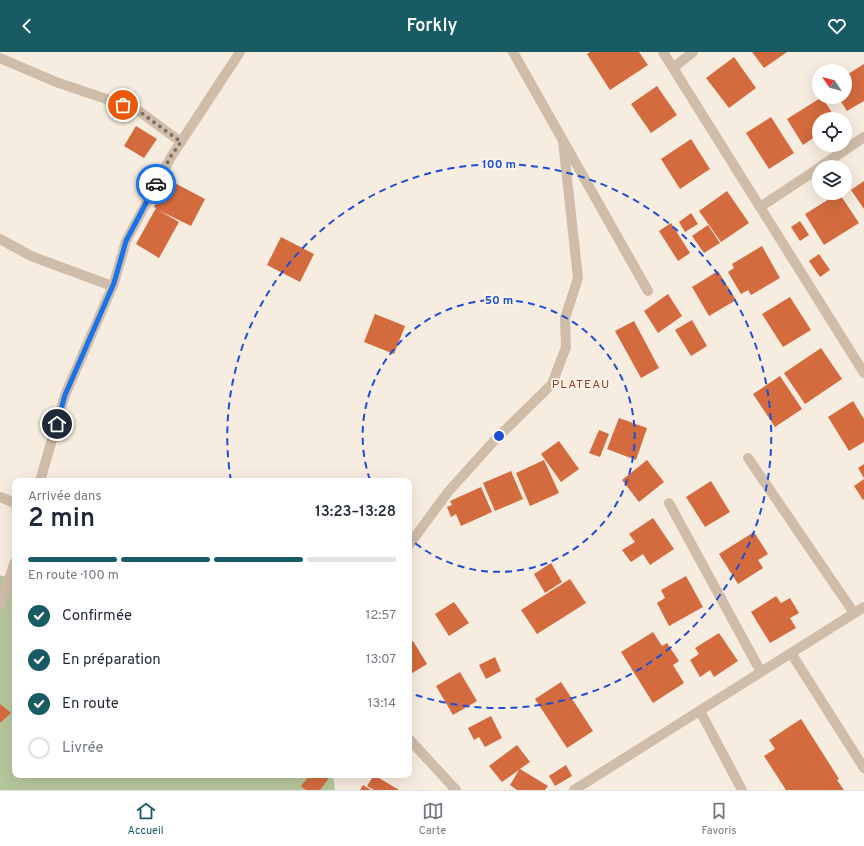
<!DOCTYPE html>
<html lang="fr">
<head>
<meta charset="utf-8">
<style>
  body { margin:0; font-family:Overpass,sans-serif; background:#f6f6f7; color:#1f2937; height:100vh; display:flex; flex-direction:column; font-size:15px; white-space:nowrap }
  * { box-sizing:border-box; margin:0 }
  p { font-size:13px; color:#747a83 }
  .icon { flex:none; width:22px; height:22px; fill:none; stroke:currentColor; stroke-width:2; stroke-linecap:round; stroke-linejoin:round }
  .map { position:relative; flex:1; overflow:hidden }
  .side { position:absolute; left:12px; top:426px; width:400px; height:300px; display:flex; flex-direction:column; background:#fff; border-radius:8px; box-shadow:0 4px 16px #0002 }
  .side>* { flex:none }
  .needle { width:26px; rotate:305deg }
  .buttons { position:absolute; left:812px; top:12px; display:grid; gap:8px }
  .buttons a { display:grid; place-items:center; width:40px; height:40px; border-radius:50%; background:#fff; box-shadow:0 4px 16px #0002; font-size:20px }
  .pin { position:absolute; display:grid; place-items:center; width:34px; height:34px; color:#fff; margin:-17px; border:2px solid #fff; border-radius:50%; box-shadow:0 1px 4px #0007 }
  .courier { position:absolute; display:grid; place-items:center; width:40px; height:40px; margin:-20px; border:3px solid #1a73e8; border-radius:50%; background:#fff; color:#222; box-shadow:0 1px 5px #0007 }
  .summary em { font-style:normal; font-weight:600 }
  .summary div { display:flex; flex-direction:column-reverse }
  .summary { display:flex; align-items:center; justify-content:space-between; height:68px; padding:0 16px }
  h1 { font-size:26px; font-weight:600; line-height:30px }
  .bar { display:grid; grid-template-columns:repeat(4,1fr); gap:6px 4px; align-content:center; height:48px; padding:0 16px }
  .bar i { height:5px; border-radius:3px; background:#e0e1e3 }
  .bar .on { background:#195b64 }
  .bar p { grid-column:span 4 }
  ol { padding:0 16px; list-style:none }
  li { display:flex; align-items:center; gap:12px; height:44px }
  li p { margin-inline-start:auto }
  li .icon { padding:4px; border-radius:50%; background:#195b64; color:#fff; stroke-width:4 }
  li:last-child { color:#747a83 }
  li i { width:22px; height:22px; border:2px solid #e0e1e3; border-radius:50% }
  header { display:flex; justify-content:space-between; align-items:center; height:52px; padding:0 16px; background:#195b64; color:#fff; font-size:18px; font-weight:600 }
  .dock { display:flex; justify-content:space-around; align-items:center; height:56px; border-top:1px solid #e0e1e3; background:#fff; font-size:11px; color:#747a83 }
  .dock a { display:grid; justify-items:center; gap:2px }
  .dock .on { color:#195b64 }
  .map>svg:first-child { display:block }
  .green { fill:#b7c79c }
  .building { fill:#d46b3f }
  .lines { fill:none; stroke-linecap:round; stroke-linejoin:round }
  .minor { stroke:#d0bda9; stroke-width:10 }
  .done { stroke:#7e7269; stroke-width:4; stroke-dasharray:0 7.2 }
  .route { stroke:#1a73e8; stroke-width:5 }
  .ring { fill:none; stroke:#1d4ed8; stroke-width:2; stroke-dasharray:7 5 }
  .labels { text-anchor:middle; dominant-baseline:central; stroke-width:3.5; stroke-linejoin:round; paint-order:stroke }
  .neighbourhood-label { font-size:12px; letter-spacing:1px; fill:#963d18; stroke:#fcf6ed }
  .centre { fill:#1d4ed8; stroke:#fcf6ed; stroke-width:2 }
  .ring-label { font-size:12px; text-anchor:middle; font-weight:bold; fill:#1d4ed8; stroke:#fcf6ed; stroke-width:3.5; stroke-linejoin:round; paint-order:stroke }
</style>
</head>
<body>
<header><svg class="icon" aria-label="back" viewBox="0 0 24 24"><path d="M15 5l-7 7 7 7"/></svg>Forkly<svg class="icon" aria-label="heart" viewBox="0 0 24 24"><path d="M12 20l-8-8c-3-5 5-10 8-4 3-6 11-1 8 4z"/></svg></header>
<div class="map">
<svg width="864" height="738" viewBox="0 0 864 738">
  <rect width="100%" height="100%" fill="#f6ecdf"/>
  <polygon class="green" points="0,523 15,529 15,723 333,723 335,738 0,738"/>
  <g class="building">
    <polygon points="590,0 639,0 648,13 610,38 587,2"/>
    <polygon points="752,0 787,0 764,16"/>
    <polygon points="734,5 756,36 729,56 706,26"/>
    <polygon points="864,12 864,49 847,59 838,45 845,45 845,24"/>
    <polygon points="657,34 677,63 651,81 631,52"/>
    <polygon points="822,45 836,67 819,67 819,82 803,93 787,67"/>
    <polygon points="771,65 794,101 769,117 746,81"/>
    <polygon points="136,74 157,87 144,106 124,94"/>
    <polygon points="691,87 710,117 680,137 661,107"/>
    <polygon points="169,128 205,147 191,174 158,158 179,170 159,206 136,192 156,156 154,155"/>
    <polygon points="864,129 864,157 851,138"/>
    <polygon points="727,139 749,171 721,190 699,159"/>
    <polygon points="839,141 859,171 824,193 805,162"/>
    <polygon points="691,161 698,172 685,180 679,170"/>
    <polygon points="800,169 809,183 800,189 791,175"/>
    <polygon points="671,171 690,201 678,209 659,179"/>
    <polygon points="708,173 720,191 704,201 692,184"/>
    <polygon points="281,185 314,202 300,230 267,213"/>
    <polygon points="762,194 780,226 751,243 748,238 741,242 728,220 734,216 732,212"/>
    <polygon points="819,202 830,218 820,225 809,209"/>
    <polygon points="718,219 736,248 709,264 692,235"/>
    <polygon points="668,242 682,264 658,281 644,259"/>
    <polygon points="790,245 811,278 783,295 762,262"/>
    <polygon points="375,262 405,274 394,302 364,290"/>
    <polygon points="692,268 707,294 691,304 675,278"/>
    <polygon points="634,269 659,316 641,326 615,279"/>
    <polygon points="821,296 842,327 805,352 784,321"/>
    <polygon points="780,324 802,357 775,375 753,342"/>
    <polygon points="853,349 864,367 864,390 849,399 828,365"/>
    <polygon points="619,366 647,376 636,408 607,397"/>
    <polygon points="599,378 609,382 600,405 589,401"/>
    <polygon points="559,389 579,417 561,430 541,402"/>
    <polygon points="544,408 559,441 530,454 516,421"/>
    <polygon points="647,408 664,430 639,450 622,428"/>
    <polygon points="864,412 864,426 858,416"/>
    <polygon points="511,419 523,447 495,459 483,431"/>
    <polygon points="864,427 864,447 863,448 854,434"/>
    <polygon points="711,429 730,460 705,475 686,445"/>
    <polygon points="481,435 492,460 461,474 456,462 451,465 447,455 452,453 450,449"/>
    <polygon points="653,466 674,497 650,513 643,502 631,510 622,498 635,490 629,482"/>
    <polygon points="754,480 768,502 758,508 763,516 738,532 719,502"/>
    <polygon points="551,511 562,530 545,541 534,522"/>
    <polygon points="686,524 703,555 669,574 657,551 665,546 661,538"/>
    <polygon points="570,527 586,551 537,582 521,558"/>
    <polygon points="776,544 781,551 790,546 799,561 790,566 796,576 770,591 751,560"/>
    <polygon points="454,550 469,571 449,584 435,562"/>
    <polygon points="653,580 662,594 667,591 679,609 673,613 684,631 653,651 621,600"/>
    <polygon points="719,581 738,609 714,625 710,618 700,625 690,608 699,602 695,596"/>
    <polygon points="413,589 427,612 409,623 409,591"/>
    <polygon points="495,605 501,619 486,627 479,613"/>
    <polygon points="460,620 477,649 453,663 436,634"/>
    <polygon points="561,630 593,679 567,696 535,647"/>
    <polygon points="0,652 11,661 0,671"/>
    <polygon points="491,664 502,686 485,695 479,685 474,688 468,676"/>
    <polygon points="801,667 839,727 837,728 844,738 786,738 764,704 775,697 769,688"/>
    <polygon points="517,693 530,710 520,717 548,734 545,738 517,738 510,733 519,718 502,730 489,714"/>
    <polygon points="566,713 572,724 555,734 549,724"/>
    <polygon points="310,723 331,723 320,738 306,738 301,734"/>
    <polygon points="374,723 399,738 374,738 367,734"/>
    <polygon points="363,733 371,738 360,738"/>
  </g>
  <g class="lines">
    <g class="minor">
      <polyline points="513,0 648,239"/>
      <polyline points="663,0 864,321"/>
      <polyline points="0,6 56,30 136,57 181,90"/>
      <polyline points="673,16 693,0"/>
      <polyline points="820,115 864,85"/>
      <polyline points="760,155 819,116"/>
      <polyline points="0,187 31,204 112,234"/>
      <polyline points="748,406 854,561"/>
      <polyline points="40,429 65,343 114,231 126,189 171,105 240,0"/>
      <polyline points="0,445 15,451"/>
      <polyline points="669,451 761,620"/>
      <polyline points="409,493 448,440 493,390 552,332 566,295 565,266 578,226 563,89"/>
      <polyline points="0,553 15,510"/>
      <polyline points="791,601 864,716"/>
      <polyline points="700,659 742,738"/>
      <polyline points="409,687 456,738"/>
      <polyline points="574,738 864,555"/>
    </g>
  </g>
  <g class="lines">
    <polyline class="done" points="123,53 136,57 181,90 171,104 156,132"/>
    <polyline class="route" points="57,372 65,343 114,231 126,189 156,132"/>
  </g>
  <g class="ring">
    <path d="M370 428A136 136 0 1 1 410 487"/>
    <path d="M231 429A272 272 0 1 1 410 641"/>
  </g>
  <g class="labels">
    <g class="neighbourhood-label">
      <text x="581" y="333">PLATEAU</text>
    </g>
  </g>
  <circle cx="499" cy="384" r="6" class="centre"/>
  <g class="ring-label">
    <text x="499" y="116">100 m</text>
    <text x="499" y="252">50 m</text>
  </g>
</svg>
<div class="buttons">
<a><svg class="needle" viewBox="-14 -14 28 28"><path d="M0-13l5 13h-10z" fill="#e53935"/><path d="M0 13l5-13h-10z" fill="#747a83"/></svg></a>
<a><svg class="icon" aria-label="locate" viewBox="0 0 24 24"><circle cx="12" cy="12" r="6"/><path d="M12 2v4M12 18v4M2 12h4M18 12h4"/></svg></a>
<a><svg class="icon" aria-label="layers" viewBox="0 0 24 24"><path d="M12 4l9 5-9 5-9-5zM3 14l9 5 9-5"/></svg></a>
</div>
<div class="pin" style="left:123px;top:53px;background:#ea580c"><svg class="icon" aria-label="bag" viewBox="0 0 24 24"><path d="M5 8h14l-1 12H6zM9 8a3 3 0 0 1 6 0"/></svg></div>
<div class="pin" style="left:57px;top:372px;background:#1f2937"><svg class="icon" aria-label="home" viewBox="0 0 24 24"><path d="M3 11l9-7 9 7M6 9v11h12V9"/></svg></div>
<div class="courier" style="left:156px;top:132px"><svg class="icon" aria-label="car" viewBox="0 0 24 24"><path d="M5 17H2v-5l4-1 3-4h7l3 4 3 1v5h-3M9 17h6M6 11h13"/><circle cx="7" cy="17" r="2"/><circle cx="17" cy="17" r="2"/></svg></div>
<section class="side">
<div class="summary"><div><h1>2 min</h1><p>Arrivée dans</p></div><em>13:23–13:28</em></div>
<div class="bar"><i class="on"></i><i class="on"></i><i class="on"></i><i></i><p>En route · 100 m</p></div>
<ol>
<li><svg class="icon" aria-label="check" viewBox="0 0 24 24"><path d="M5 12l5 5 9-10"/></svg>Confirmée<p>12:57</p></li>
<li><svg class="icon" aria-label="check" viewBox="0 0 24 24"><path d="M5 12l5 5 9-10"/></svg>En préparation<p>13:07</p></li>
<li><svg class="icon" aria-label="check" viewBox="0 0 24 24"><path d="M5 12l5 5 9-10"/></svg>En route<p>13:14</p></li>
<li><i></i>Livrée</li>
</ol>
</section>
</div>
<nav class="dock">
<a class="on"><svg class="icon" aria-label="home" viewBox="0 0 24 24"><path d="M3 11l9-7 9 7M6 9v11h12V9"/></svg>Accueil</a>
<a><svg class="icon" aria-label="map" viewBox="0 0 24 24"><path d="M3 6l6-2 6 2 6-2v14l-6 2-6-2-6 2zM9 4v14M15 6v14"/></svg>Carte</a>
<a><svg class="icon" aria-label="saved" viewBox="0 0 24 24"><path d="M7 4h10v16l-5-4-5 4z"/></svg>Favoris</a>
</nav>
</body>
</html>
